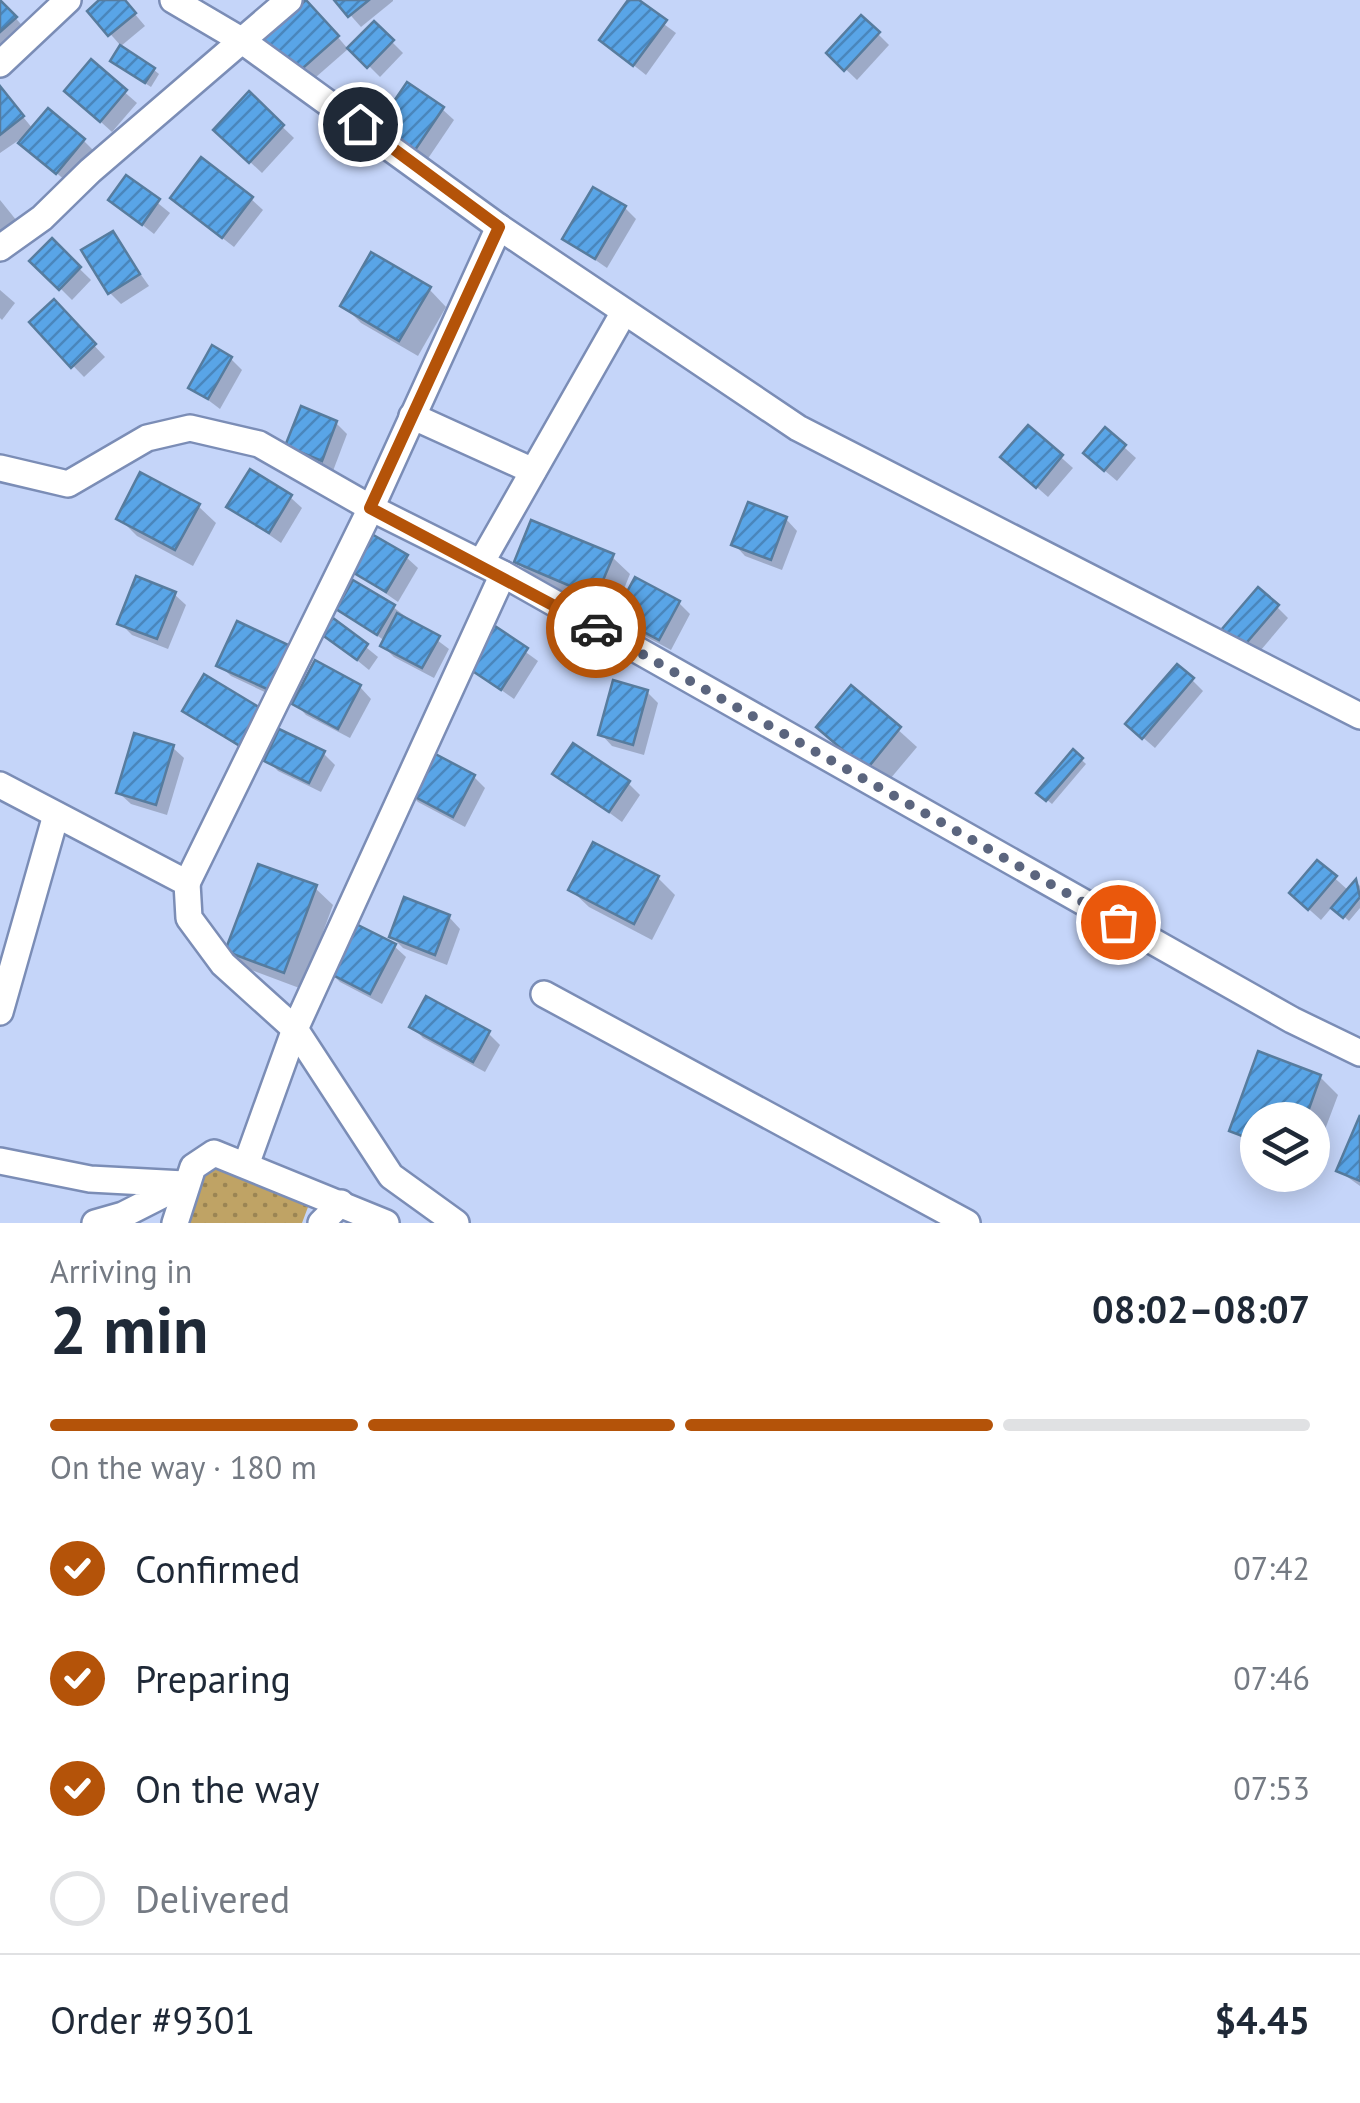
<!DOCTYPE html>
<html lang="en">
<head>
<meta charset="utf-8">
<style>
  body { margin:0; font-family:"PT Sans",sans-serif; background:#f6f6f7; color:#1f2937; height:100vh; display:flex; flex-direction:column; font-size:38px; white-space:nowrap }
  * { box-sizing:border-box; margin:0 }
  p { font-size:32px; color:#747a83 }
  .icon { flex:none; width:55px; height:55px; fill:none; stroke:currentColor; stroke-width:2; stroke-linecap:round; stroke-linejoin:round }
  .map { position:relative; height:1223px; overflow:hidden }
  .drawer { display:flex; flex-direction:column; background:#fff; flex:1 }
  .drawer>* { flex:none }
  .buttons { position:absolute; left:1240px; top:1102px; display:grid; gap:20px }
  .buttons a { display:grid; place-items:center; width:90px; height:90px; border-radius:50%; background:#fff; box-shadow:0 5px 25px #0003; font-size:50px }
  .pin { position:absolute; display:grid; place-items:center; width:85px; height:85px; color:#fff; margin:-42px; border:5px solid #fff; border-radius:50%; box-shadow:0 2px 10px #0007 }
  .courier { position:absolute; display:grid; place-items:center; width:100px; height:100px; margin:-50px; border:8px solid #b45309; border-radius:50%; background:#fff; color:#222; box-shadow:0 2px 12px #0007 }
  .overview em { font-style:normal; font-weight:600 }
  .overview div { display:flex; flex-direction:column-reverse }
  .overview { display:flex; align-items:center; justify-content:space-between; height:170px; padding:0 50px }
  h1 { font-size:65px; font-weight:600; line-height:75px }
  .bar { display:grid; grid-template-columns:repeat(4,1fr); gap:15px 10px; align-content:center; height:120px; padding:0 50px }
  .bar i { height:12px; border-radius:8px; background:#e0e1e3 }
  .bar .active { background:#b45309 }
  .bar p { grid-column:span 4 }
  .line { display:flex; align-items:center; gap:25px; padding:0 50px; border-top:2px solid #e0e1e3 }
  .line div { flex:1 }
  ol { padding:0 50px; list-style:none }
  li { display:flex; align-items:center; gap:30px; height:110px }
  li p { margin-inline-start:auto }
  li .icon { padding:10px; border-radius:50%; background:#b45309; color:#fff; stroke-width:4 }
  li:last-child { color:#747a83 }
  li i { width:55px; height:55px; border:5px solid #e0e1e3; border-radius:50% }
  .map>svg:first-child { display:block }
  .grass { fill:url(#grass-dots) }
  .shadow { fill:#0003 }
  .building { fill:url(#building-hatch); stroke:#577c9e; stroke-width:2.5 }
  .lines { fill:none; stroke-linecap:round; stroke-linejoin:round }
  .street-casing { stroke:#7b8db6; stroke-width:30 }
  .street { stroke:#fff; stroke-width:25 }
  .done { stroke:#5b657e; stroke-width:10; stroke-dasharray:0 18 }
  .route { stroke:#b45309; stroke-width:12 }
</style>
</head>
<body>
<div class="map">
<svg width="1360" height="1223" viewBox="0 0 1360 1223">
  <defs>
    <pattern id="grass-dots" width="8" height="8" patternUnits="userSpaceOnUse" patternTransform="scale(2.5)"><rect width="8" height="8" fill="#bfa365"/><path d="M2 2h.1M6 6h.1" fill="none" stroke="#9b8554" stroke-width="1.8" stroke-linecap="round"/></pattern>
    <pattern id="building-hatch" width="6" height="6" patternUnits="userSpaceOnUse" patternTransform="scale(2.5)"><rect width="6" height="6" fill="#59a5e7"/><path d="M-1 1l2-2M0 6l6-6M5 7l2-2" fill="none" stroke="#4986bc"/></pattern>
  </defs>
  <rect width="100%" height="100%" fill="#c5d5f9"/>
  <polygon class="grass" points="206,1162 308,1207 302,1223 186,1223"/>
  <g class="shadow">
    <polygon points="0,0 26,30 0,51"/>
    <polygon points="103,0 123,0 145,26 121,46 90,11"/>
    <polygon points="337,0 393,0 393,1 361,27"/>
    <polygon points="631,0 676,33 646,75 602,40"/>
    <polygon points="318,14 348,49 308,84 297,73"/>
    <polygon points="862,18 889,45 857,80 829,53"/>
    <polygon points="374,24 403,53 380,77 351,48"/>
    <polygon points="91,63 137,103 112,132 79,102"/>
    <polygon points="118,66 154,70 159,74 151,87"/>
    <polygon points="0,89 33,129 84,141 95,152 68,183 19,140 0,153"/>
    <polygon points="249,95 294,138 262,173 216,130"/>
    <polygon points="442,109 454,120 427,160 393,136"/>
    <polygon points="127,178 170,213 154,234 111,200"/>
    <polygon points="251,199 263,210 234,247 185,209"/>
    <polygon points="0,200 25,231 0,251"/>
    <polygon points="625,208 636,219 607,268 565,239"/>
    <polygon points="112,234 149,286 121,304 110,293"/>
    <polygon points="52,242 91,280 72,300 33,261"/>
    <polygon points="429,289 446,307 418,356 361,323 343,305"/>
    <polygon points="0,290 15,303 2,320 0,318"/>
    <polygon points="53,302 105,357 84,377 32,323"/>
    <polygon points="231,359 242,370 220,409 191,387"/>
    <polygon points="336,423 347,434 333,471 299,457 288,446"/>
    <polygon points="1028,428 1073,468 1048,497 1015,468"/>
    <polygon points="1105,430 1136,458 1117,481 1097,464"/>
    <polygon points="290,497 302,508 281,543 229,507"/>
    <polygon points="198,506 216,523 193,566 137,536 119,518"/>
    <polygon points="786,519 797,531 782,570 745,556 734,544"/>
    <polygon points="406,557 418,568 398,602 352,570"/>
    <polygon points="612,557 630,574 615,611 679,603 690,614 671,650 628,627 618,614 534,579 517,562"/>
    <polygon points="174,594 186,605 168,649 132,635 120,623"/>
    <polygon points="393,607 449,649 434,678 394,657 383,646 385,641 339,609"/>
    <polygon points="1277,607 1288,618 1255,657 1235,641"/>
    <polygon points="334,621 378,657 369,670 325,634"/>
    <polygon points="490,626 538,661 514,699 465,664"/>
    <polygon points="295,651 288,703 231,676 219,665"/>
    <polygon points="205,678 252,756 185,710"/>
    <polygon points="1192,680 1203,691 1155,748 1140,735"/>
    <polygon points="360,687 371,699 350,738 306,715 295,703"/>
    <polygon points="852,688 917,747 885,785 837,744"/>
    <polygon points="647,692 658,703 644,755 612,746 601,734"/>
    <polygon points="172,747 184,758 167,815 131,804 119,793"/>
    <polygon points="1073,752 1086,764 1052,804 1039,793"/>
    <polygon points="323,753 335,765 321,792 278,771 267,760"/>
    <polygon points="555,773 628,783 640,795 622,822"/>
    <polygon points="474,777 485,788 465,827 418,802 407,791"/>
    <polygon points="1318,863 1349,891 1356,882 1360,886 1360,908 1349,921 1333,906 1321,920 1303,904"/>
    <polygon points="658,878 675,895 652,940 589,907 571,890"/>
    <polygon points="315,888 333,905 302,989 246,968 228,951"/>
    <polygon points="449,917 460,929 447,965 403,948 392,937"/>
    <polygon points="394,946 406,957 382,1004 340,982 328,970"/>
    <polygon points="412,1026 488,1033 500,1045 485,1072 423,1038"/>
    <polygon points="1320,1077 1338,1095 1312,1164 1312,1120 1258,1120 1258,1151 1232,1130"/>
    <polygon points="1360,1121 1360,1186 1339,1171"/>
  </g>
  <g class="building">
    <polygon points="0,0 17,17 0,32"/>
    <polygon points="99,0 125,0 136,13 108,36 87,11"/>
    <polygon points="306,0 339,36 295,75 263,38"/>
    <polygon points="334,0 369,0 348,17"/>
    <polygon points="628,0 639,0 667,20 633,66 599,40"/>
    <polygon points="861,15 880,32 844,71 826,53"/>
    <polygon points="374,21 394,40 367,68 347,48"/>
    <polygon points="120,45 155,68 145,83 110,61"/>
    <polygon points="91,59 127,90 100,122 64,91"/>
    <polygon points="407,82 444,107 415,150 378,125"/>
    <polygon points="0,86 24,116 0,135"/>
    <polygon points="249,91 284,125 249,163 213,130"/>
    <polygon points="48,108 85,139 56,174 18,143"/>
    <polygon points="201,157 253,197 222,238 170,198"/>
    <polygon points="126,175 160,199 142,225 108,200"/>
    <polygon points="593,187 626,206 595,259 562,239"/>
    <polygon points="113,231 140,274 108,294 81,250"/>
    <polygon points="52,238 81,267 59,290 29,261"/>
    <polygon points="371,252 431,287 399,341 340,306"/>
    <polygon points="54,299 96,344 71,368 29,322"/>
    <polygon points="212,345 232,357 208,399 188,388"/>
    <polygon points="301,406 337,421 322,461 285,446"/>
    <polygon points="1028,425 1063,455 1036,488 1000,457"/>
    <polygon points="1105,427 1126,445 1104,471 1083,453"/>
    <polygon points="250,469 292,495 269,533 226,507"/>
    <polygon points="140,472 200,504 175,550 116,519"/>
    <polygon points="748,502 787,517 771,560 731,545"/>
    <polygon points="531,520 614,554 596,597 514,562"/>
    <polygon points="370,533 408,555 386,592 349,570"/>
    <polygon points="136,576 176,592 157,639 117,624"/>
    <polygon points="635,577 680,601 659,640 614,616"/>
    <polygon points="353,580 395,605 377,635 336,609"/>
    <polygon points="1258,587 1279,605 1242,648 1221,630"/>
    <polygon points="397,613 440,636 422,668 380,646"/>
    <polygon points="333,618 368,644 357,660 321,634"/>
    <polygon points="237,621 297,649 276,693 216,666"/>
    <polygon points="489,622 528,648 501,690 462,664"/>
    <polygon points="315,660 361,685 338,729 292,704"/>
    <polygon points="1177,664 1194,678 1142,739 1125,724"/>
    <polygon points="204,674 262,709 240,746 182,711"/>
    <polygon points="613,680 648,690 633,745 598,735"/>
    <polygon points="851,685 901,727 866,770 816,727"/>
    <polygon points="279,729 325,751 309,783 264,761"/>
    <polygon points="134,733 174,745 156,805 116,793"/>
    <polygon points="573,743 630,781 609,812 552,774"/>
    <polygon points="426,749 475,775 453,817 404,791"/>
    <polygon points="1073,749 1083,758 1046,801 1036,793"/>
    <polygon points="593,842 659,876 634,924 568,890"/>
    <polygon points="1317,860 1337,876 1308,910 1289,893"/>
    <polygon points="258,864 317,885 284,973 225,951"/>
    <polygon points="1356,879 1360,897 1343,918 1331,908"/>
    <polygon points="404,897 450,915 435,955 389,937"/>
    <polygon points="350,921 396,944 370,994 325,971"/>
    <polygon points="426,996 490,1031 473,1062 409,1027"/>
    <polygon points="1258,1051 1321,1075 1305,1120 1258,1120 1258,1142 1229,1131"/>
    <polygon points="1360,1115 1360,1181 1336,1171"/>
  </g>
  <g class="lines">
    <defs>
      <g id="street">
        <polyline points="173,0 241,40 499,227 798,428 1360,716"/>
        <polyline points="0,64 68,0"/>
        <polyline points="0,248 42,218 90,171 289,0"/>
        <polyline points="412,416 533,471"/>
        <polyline points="0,468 68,484 147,438 190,428 259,444 371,508 503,574 1292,1020 1360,1053"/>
        <polyline points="481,563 624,312"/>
        <polyline points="0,785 187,883 189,918 223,964 295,1029 391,1176 456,1223"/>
        <polyline points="187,883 371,508 499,227"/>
        <polyline points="544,994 967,1223"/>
        <polyline points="0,1012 56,815"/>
        <polyline points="0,1161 90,1179 184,1184 123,1215 95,1223"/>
        <polyline points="246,1165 295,1029 503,574"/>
        <polyline points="175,1223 193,1167 214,1153 386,1223"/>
        <polyline points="321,1223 341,1203"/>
      </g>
    </defs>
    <use href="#street" class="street-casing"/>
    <use href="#street" class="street"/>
  </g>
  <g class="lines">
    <polyline class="done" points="596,628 1118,922"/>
    <polyline class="route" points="360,124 499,227 370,508 596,628"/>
  </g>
</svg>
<div class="buttons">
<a><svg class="icon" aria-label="layers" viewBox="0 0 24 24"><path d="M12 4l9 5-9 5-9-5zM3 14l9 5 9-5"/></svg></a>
</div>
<div class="pin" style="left:1118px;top:922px;background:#ea580c"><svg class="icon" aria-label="bag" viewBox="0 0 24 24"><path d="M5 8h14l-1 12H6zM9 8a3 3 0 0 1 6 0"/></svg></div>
<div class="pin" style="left:360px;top:124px;background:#1f2937"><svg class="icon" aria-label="home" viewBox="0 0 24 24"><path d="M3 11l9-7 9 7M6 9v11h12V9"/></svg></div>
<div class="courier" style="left:596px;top:628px"><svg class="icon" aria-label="car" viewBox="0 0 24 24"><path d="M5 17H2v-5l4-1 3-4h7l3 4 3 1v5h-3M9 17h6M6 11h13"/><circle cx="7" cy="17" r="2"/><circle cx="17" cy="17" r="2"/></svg></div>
</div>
<section class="drawer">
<div class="overview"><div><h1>2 min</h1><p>Arriving in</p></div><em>08:02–08:07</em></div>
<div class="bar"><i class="active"></i><i class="active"></i><i class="active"></i><i></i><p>On the way · 180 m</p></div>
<ol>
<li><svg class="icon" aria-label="check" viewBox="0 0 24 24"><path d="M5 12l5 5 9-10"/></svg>Confirmed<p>07:42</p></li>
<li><svg class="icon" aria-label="check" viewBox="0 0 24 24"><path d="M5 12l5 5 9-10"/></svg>Preparing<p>07:46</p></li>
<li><svg class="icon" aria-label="check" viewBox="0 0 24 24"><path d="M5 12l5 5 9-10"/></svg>On the way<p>07:53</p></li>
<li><i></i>Delivered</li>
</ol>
<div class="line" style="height:130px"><div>Order #9301</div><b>$4.45</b></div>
</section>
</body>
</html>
